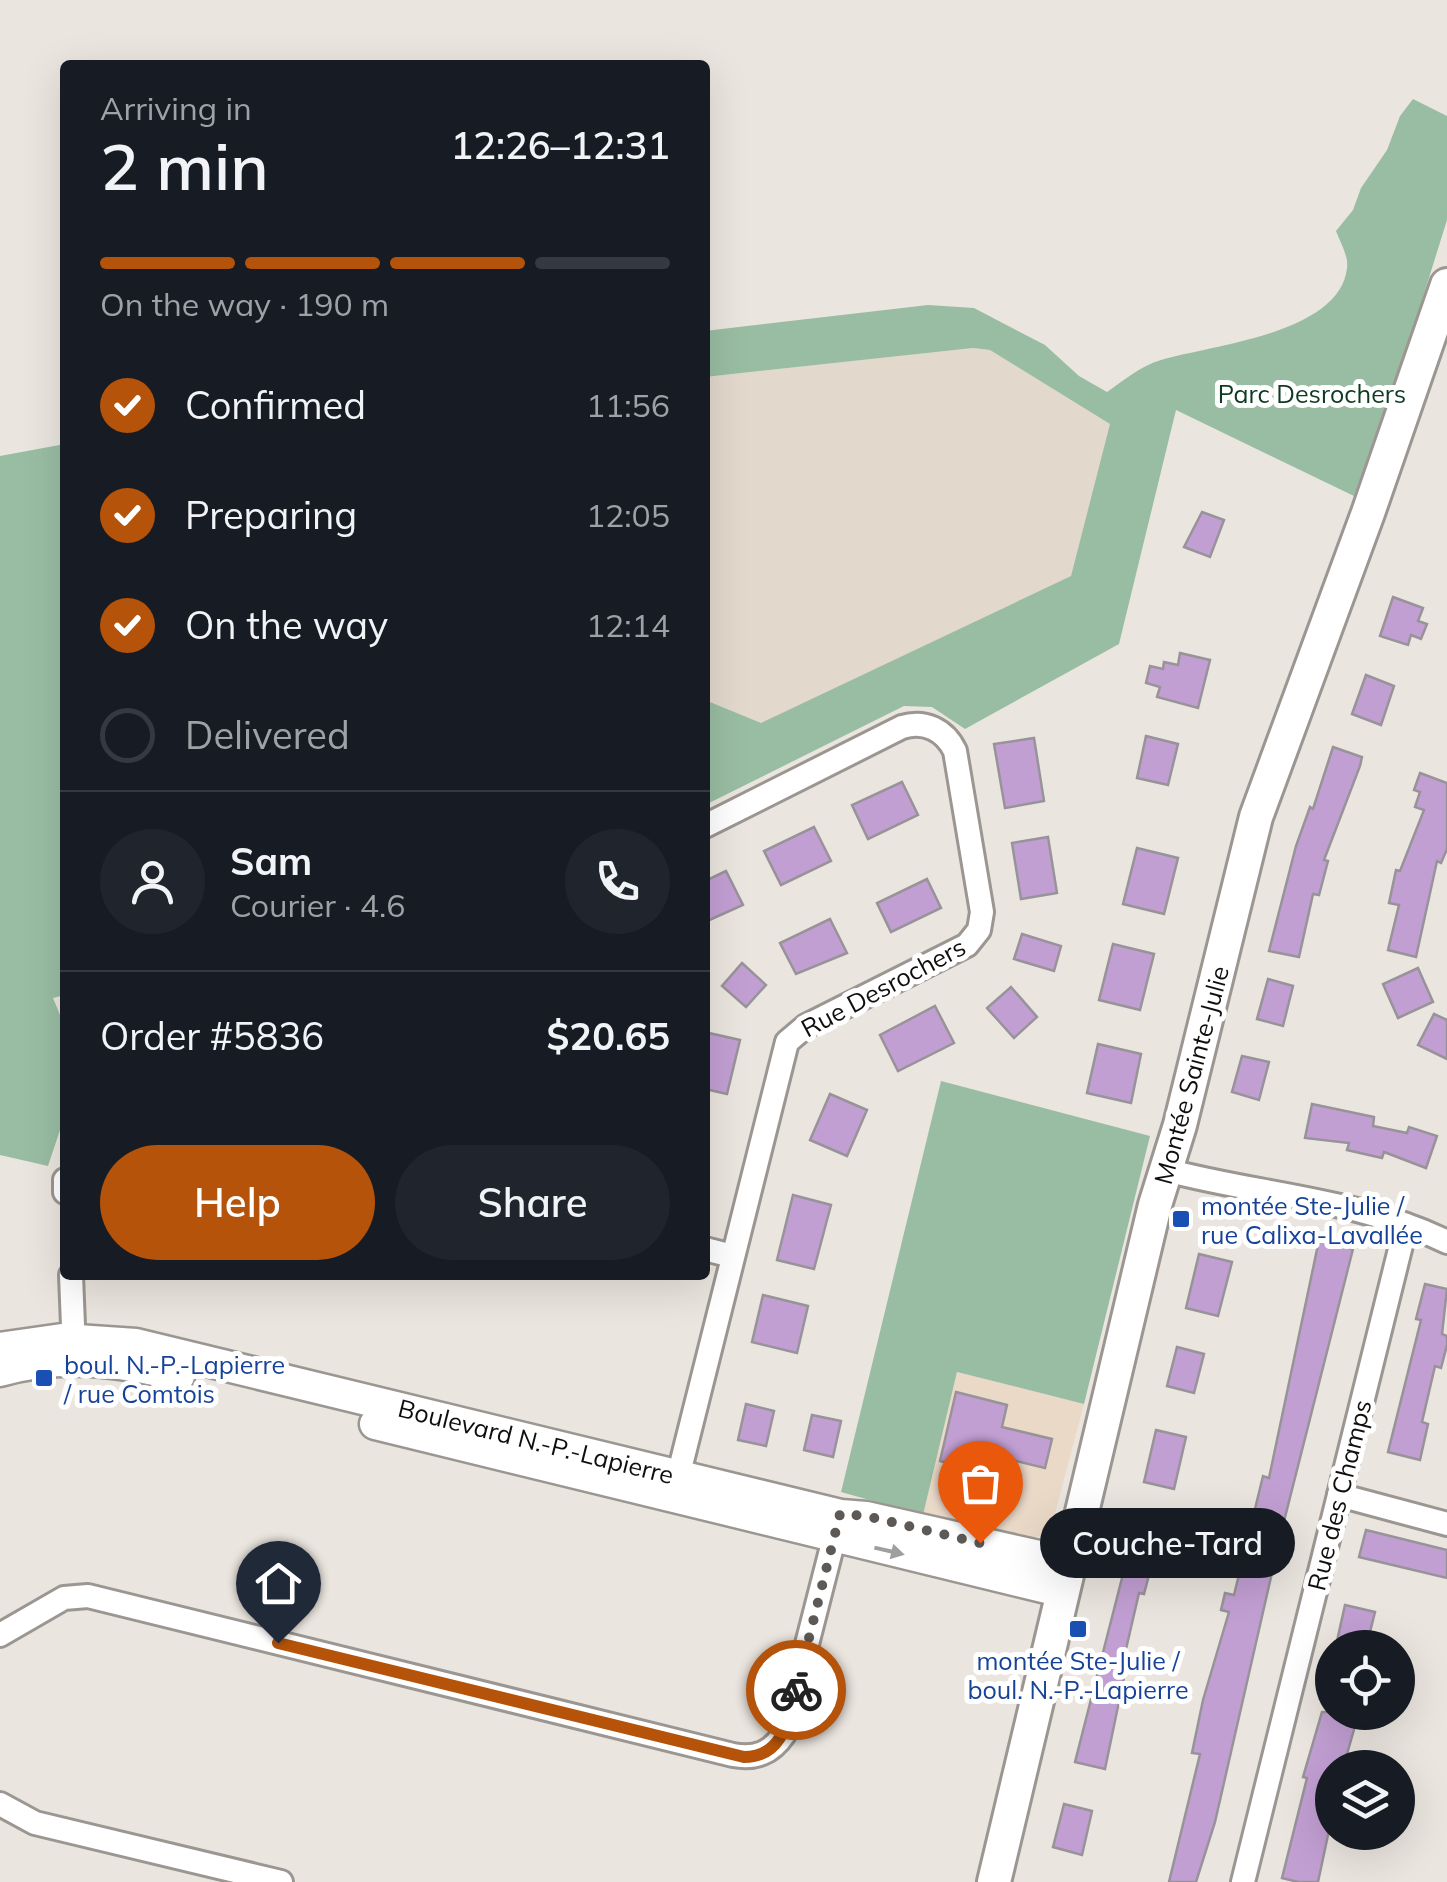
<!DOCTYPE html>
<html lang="en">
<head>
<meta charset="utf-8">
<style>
  body { margin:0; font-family:Mulish,sans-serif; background:#20242c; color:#f1f3f6; height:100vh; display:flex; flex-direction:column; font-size:38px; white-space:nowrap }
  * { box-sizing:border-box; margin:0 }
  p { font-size:32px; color:#9ea1a6 }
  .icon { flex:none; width:55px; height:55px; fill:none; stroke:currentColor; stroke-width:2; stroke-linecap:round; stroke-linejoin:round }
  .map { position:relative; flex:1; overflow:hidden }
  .sheet { position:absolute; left:60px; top:60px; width:650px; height:1220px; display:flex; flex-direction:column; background:#171b24; border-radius:10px; box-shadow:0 10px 40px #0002 }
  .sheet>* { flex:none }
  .buttons { position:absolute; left:1315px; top:1630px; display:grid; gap:20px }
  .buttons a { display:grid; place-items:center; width:100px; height:100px; border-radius:50%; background:#171b24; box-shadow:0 10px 40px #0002; font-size:50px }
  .pin { position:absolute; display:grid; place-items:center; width:85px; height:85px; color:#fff; margin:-102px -42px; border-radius:50% 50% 50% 0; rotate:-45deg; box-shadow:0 0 10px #0007 }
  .pin .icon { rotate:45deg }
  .courier { position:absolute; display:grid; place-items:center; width:100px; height:100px; margin:-50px; border:8px solid #b45309; border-radius:50%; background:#fff; color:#222; box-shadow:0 2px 12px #0007 }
  .bubble { position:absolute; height:70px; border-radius:35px; background:#171b24; box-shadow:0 10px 40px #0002; font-size:32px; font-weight:600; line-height:70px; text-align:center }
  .head em { font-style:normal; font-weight:600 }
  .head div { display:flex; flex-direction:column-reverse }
  .head { display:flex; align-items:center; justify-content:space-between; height:170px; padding:0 40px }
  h1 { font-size:65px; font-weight:600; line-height:75px }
  .bar { display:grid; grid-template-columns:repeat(4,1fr); gap:15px 10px; align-content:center; height:120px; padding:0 40px }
  .bar i { height:12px; border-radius:8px; background:#363941 }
  .bar .current { background:#b45309 }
  .bar p { grid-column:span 4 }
  .line { display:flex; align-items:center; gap:25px; padding:0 40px; border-top:2px solid #363941 }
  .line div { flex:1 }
  .round { display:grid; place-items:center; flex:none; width:105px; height:105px; border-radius:52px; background:#20242c }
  ol { padding:0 40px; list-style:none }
  li { display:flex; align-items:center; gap:30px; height:110px }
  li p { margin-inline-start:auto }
  li .icon { padding:10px; border-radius:50%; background:#b45309; color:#fff; stroke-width:4 }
  li:last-child { color:#9ea1a6 }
  li i { width:55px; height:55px; border:5px solid #363941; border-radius:50% }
  .button { display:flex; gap:20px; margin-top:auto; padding:20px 40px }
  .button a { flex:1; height:115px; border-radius:60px; background:#b45309; color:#fff; font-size:40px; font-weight:600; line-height:115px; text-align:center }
  .button a+a { background:#20242c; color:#f1f3f6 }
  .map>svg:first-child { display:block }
  .commercial { fill:#ebd9c8 }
  .built { fill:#e3d8cc }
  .green { fill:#99bda3 }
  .building { fill:#c29fd3; stroke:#979399; stroke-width:2.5 }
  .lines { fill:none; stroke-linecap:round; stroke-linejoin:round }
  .minor-casing { stroke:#9b9691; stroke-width:28 }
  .tertiary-casing { stroke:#9b9691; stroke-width:35 }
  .secondary-casing { stroke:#9b9691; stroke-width:38 }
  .minor { stroke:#fff; stroke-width:22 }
  .tertiary { stroke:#fff; stroke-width:30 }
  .secondary { stroke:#fff; stroke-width:32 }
  .oneway { fill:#9f9f9e }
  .done { stroke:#5d5956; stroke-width:10; stroke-dasharray:0 18 }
  .route { stroke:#b45309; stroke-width:12 }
  .transit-dot { fill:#1a4fb4; stroke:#fff; stroke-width:4 }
  .labels { text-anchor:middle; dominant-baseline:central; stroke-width:10; stroke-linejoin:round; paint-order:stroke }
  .park-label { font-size:25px; fill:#0d3a20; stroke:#fff }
  .street-label { font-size:25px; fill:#100e0c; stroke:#fff }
  .transit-label { font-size:25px; fill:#164399; stroke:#fff; text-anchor:start }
</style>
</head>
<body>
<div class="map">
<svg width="1447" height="1882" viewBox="0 0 1447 1882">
  <rect width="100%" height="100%" fill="#ebe5df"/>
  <polygon class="commercial" points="957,1372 1084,1404 1050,1532 1029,1539 923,1515"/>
  <polygon class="built" points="973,348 990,350 1111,424 1071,576 761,724 705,700 705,377"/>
  <g class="green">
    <path d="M1413,99L1447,116V220L1399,374L1354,496L1176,410L1119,644L965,729L932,707L904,706L705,805V700L761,723L1071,576L1110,424L990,350L973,348L705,377V331L928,305L974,308L1045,345L1079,376L1107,392C1124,380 1141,366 1161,360C1211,345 1340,334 1347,268C1349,257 1340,242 1336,231L1353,210L1361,188L1387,150L1400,116Z"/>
    <polygon points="65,444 65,995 53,998 65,1027 65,1115 48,1166 0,1155 0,456"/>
    <polygon points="941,1081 1150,1136 1084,1404 957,1372 923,1515 841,1492"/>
  </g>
  <g class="building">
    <polygon points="1202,512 1224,520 1210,557 1184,547"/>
    <polygon points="1393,597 1423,608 1418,621 1427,624 1421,639 1411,635 1408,645 1380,636"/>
    <polygon points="1180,653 1210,660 1198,708 1157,697 1160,687 1146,683 1150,666 1163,669 1164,662 1178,665"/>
    <polygon points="1366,675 1394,686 1381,725 1352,714"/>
    <polygon points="1146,736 1178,744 1168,785 1137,778"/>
    <polygon points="1034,738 1044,801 1005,808 994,744"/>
    <polygon points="1333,747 1362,757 1360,766 1324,860 1328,861 1319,895 1313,894 1299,957 1269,951 1296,846 1310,807 1313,809"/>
    <polygon points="1420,773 1447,783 1447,849 1441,863 1437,861 1416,957 1388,950 1399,905 1389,903 1396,870 1400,871 1424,810 1415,807 1420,792 1414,790"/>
    <polygon points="902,782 918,815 868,839 852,805"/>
    <polygon points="814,827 831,861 781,885 764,851"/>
    <polygon points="1048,837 1057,893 1021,899 1012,843"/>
    <polygon points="1137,848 1178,858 1164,914 1123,904"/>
    <polygon points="726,871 743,905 705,922 705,881"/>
    <polygon points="927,879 941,908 891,932 877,903"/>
    <polygon points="830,919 847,953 796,974 780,943"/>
    <polygon points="1022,934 1061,946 1054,971 1014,959"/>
    <polygon points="1113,944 1154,954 1140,1010 1099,1000"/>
    <polygon points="742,963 766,985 746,1007 722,986"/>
    <polygon points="1418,968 1433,1002 1398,1018 1383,984"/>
    <polygon points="1268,979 1293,986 1283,1026 1257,1019"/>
    <polygon points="1011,987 1037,1017 1014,1038 987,1008"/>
    <polygon points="935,1006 954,1043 898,1071 880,1035"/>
    <polygon points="1434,1014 1447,1020 1447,1059 1418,1045"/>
    <polygon points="709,1033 740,1040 727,1094 705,1089"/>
    <polygon points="1098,1044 1141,1054 1131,1103 1087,1093"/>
    <polygon points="1242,1056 1269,1062 1259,1100 1232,1092"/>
    <polygon points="830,1094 867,1110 847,1156 810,1140"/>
    <polygon points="1312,1104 1374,1117 1373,1126 1407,1133 1409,1127 1437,1136 1426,1168 1384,1152 1382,1158 1347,1150 1349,1143 1305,1138"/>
    <polygon points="793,1195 831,1205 814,1269 777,1260"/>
    <polygon points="1319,1240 1353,1249 1282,1529 1215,1822 1196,1882 1169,1882 1200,1754 1192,1753 1203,1700 1229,1612 1221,1610 1225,1593 1234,1595 1263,1476 1269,1478"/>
    <polygon points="1199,1254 1232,1262 1218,1316 1186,1308"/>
    <polygon points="1425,1284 1447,1289 1442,1334 1447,1336 1447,1345 1441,1368 1435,1366 1422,1422 1428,1424 1420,1460 1388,1452 1421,1320 1416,1319"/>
    <polygon points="763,1295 808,1306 797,1353 752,1342"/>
    <polygon points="1177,1347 1204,1354 1194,1393 1167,1386"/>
    <polygon points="956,1392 1007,1405 1002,1427 1052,1439 1045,1468 995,1456 990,1474 940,1461"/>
    <polygon points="746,1404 774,1411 766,1446 738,1440"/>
    <polygon points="812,1415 841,1421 833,1457 804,1450"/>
    <polygon points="1156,1430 1186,1437 1174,1489 1144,1482"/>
    <polygon points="1366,1530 1447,1550 1447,1578 1359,1557"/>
    <polygon points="1133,1535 1158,1541 1144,1594 1139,1593 1123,1662 1127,1663 1105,1769 1075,1762"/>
    <polygon points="1345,1605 1375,1612 1366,1648 1337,1641"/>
    <polygon points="1322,1712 1359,1712 1343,1768 1332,1768 1332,1816 1318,1882 1298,1882 1282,1878 1307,1778 1303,1777"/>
    <polygon points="1064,1804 1092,1811 1082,1855 1053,1847"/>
  </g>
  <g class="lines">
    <defs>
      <g id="minor">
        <path d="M1166,1170C1259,1195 1360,1199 1447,1242"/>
        <polyline points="65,1180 65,1192"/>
        <polyline points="705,1249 732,1256"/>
        <polyline points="71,1275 74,1351"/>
        <path d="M675,1489L787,1042L806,1026L967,945L979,930L982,912L955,751C945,730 925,720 902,727L705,826"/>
        <polyline points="1339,1495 1447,1524"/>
        <path d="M0,1635L64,1598L88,1596L733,1755C756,1759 771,1753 784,1734L838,1523"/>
        <polyline points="0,1804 35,1823 281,1882"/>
        <polyline points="1243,1882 1406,1225"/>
      </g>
      <g id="tertiary">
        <polyline points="0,1348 62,1339 136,1344 841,1515 866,1517 1070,1563"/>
        <path d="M0,1371C60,1353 120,1361 179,1376"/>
        <polyline points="375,1424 1063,1592"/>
      </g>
      <polyline id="secondary" points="994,1882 1155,1205 1180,1125 1256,817 1368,513 1447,285"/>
    </defs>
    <use href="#minor" class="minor-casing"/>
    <use href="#tertiary" class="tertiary-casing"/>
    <use href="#secondary" class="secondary-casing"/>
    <use href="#minor" class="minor"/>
    <use href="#tertiary" class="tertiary"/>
    <use href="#secondary" class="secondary"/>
  </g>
  <defs><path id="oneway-solid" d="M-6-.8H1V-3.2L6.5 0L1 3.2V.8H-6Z" transform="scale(2.5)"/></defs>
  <use class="oneway" href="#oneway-solid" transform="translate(889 1551) rotate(13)"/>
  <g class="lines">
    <polyline class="done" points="796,1690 840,1514 866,1516 980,1543"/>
    <path class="route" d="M278,1643L744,1757C783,1757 788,1720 796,1690"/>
  </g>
  <g class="transit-dot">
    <rect x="1171" y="1209" width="20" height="20" rx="5"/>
    <rect x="34" y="1368" width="20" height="20" rx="5"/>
    <rect x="1068" y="1619" width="20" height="20" rx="5"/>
  </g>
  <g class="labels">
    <g class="park-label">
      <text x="1312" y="393">Parc Desrochers</text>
    </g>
    <g class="street-label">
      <text transform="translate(883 987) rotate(-28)">Rue Desrochers</text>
      <text transform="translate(1191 1075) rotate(-75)">Montée Sainte-Julie</text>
      <text transform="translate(536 1441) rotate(14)">Boulevard N.-P.-Lapierre</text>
      <text transform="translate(1339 1495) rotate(-76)">Rue des Champs</text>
    </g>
    <g class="transit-label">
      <text x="1201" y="1205">montée Ste-Julie /<tspan x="1201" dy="29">rue Calixa-Lavallée</tspan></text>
      <text x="64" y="1364">boul. N.-P.-Lapierre<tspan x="64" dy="29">/ rue Comtois</tspan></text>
      <text x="1078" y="1660" text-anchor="middle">montée Ste-Julie /<tspan x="1078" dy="29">boul. N.-P.-Lapierre</tspan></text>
    </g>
  </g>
</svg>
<div class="buttons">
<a><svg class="icon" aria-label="locate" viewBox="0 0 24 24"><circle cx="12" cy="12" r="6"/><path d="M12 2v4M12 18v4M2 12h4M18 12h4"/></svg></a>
<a><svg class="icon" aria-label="layers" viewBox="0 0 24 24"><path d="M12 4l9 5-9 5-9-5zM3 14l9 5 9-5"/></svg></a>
</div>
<div class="pin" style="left:980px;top:1543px;background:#ea580c"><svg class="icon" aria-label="bag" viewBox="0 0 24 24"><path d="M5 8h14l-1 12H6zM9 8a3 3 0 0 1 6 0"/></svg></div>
<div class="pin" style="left:278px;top:1643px;background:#1f2937"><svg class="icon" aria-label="home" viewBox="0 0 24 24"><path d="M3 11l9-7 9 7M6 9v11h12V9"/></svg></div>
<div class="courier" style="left:796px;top:1690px"><svg class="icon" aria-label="bike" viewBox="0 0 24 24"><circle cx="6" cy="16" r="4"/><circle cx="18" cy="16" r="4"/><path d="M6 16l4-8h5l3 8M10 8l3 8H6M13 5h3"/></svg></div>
<div class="bubble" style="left:1040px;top:1508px;width:255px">Couche-Tard</div>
<section class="sheet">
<div class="head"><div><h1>2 min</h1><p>Arriving in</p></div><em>12:26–12:31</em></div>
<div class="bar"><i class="current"></i><i class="current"></i><i class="current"></i><i></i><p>On the way · 190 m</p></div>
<ol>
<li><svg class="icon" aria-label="check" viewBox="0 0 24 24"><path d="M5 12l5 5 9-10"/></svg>Confirmed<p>11:56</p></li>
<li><svg class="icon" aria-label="check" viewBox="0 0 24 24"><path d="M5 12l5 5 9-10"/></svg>Preparing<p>12:05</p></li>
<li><svg class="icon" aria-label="check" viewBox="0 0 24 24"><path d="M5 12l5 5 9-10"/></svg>On the way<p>12:14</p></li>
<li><i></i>Delivered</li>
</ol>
<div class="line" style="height:180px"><a class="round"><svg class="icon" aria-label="person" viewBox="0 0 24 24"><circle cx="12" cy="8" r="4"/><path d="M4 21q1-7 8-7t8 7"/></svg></a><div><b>Sam</b><p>Courier · 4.6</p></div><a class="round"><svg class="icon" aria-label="phone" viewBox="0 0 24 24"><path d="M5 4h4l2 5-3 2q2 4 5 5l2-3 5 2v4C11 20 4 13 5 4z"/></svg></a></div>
<div class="line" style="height:130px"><div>Order #5836</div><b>$20.65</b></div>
<div class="button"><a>Help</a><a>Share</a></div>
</section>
</div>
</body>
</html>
